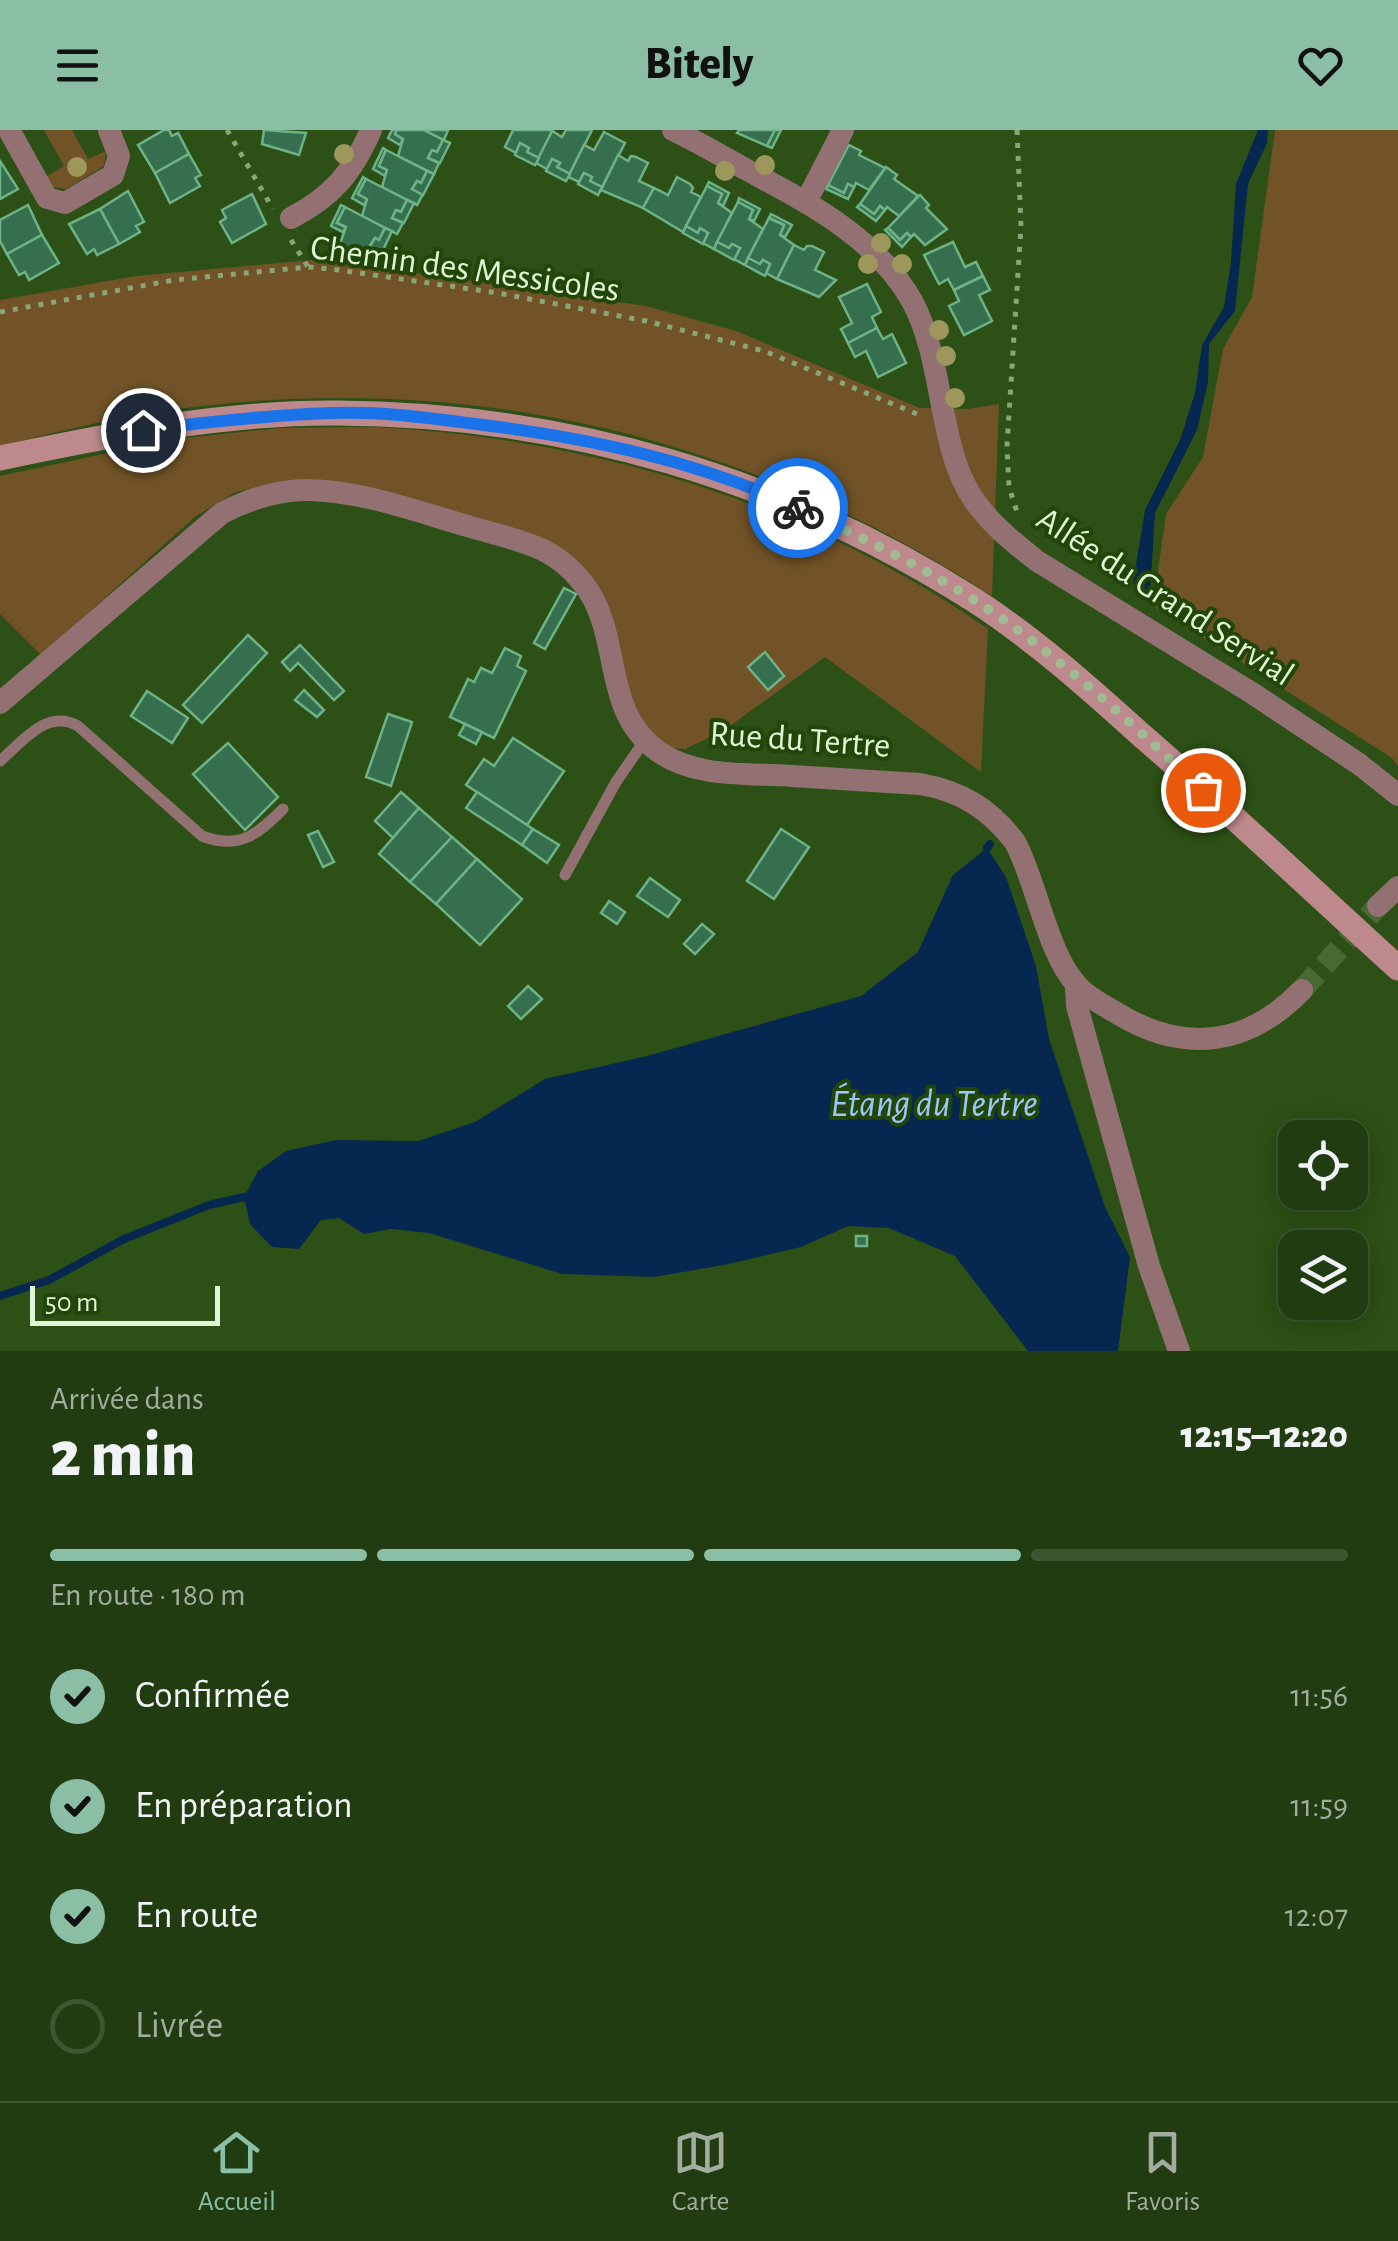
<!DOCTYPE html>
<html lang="fr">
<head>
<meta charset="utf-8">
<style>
  body { margin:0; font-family:"Alegreya Sans",sans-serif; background:#294319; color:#f1f3f6; height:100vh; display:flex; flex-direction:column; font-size:38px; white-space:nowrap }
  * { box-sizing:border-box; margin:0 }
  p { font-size:32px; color:#a2ad9f }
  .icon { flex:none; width:55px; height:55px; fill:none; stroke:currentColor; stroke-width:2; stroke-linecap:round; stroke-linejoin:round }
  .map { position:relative; height:1221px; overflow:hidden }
  .side { display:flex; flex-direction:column; background:#213c10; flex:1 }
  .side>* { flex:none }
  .tools { position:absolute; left:1278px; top:990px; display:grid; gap:20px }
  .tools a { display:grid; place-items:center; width:90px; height:90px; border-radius:20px; background:#213c10; box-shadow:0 5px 25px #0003,0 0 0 2px #3e5630; font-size:50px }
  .scale { position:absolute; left:30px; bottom:25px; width:190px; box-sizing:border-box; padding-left:10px; border:5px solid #dff5d5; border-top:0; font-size:28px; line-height:35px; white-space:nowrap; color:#dff5d5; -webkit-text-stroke:8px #224508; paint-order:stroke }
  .pin { position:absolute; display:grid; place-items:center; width:85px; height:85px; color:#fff; margin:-42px; border:5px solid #fff; border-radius:50%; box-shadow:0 2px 10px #0007 }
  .courier { position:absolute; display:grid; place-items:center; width:100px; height:100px; margin:-50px; border:8px solid #1a73e8; border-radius:50%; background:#fff; color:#222; box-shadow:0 2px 12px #0007 }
  .overview em { font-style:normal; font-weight:800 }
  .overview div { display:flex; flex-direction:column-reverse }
  .overview { display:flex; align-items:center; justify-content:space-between; height:170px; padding:0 50px }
  h1 { font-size:65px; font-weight:800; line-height:75px }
  .bar { display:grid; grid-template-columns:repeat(4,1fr); gap:15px 10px; align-content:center; height:120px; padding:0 50px }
  .bar i { height:12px; border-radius:8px; background:#3e5630 }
  .bar .on { background:#8abfa5 }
  .bar p { grid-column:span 4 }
  ol { padding:0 50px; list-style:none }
  li { display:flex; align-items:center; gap:30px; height:110px }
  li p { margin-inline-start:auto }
  li .icon { padding:10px; border-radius:50%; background:#8abfa5; color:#111; stroke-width:4 }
  li:last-child { color:#a2ad9f }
  li i { width:55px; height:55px; border:5px solid #3e5630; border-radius:50% }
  header { display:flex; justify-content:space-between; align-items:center; height:130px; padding:0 50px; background:#8abfa5; color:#111; font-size:45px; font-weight:800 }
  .tab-bar { display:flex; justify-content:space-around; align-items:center; height:140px; border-top:2px solid #3e5630; background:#213c10; font-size:28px; color:#a2ad9f }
  .tab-bar a { display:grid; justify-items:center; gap:5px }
  .tab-bar .on { color:#8abfa5 }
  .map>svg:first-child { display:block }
  .green { fill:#715327 }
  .water { fill:#062850 }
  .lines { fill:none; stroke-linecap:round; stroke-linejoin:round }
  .stream { stroke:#062850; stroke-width:8 }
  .building { fill:#356f4d; stroke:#6db387; stroke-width:2.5 }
  .street-tunnel { stroke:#476932; stroke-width:22; stroke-dasharray:22 11; stroke-linecap:butt }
  .path { stroke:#89a679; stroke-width:5; stroke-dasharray:5 8; stroke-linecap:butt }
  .lane { stroke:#937173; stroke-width:11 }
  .street { stroke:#937173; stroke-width:22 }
  .secondary { stroke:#be898c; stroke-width:25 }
  .tree { fill:#9e975b }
  .done { stroke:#a0bb92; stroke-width:10; stroke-dasharray:0 18 }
  .route { stroke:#1a73e8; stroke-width:12 }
  .labels { text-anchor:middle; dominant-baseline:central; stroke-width:8; stroke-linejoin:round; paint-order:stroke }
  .street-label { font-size:35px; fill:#dff5d5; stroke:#224508 }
  .water-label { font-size:38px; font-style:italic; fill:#9cc6fd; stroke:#224508 }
</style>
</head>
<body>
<header><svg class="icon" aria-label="menu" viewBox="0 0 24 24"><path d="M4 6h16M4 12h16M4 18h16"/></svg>Bitely<svg class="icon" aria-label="heart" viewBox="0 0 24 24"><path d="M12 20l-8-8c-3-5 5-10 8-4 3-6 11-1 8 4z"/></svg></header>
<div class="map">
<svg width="1398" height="1221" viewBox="0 0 1398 1221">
  <rect width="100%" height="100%" fill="#2c5015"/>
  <g class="green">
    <polygon points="44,0 72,0 88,29 106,21 104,36 66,59 53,57 47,46 64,36"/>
    <polygon points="1275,0 1398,0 1398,636 1392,628 1153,476 1166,384 1203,327 1223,219 1252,167"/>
    <path d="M321,129L646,176L736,201L920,278L968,279L999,274L992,466C752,309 479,242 193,277C127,284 64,300 0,316V170L136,146Z"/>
    <path d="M376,297C596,309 807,373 988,499L981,642L825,527L723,601L685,619L673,618L662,613L637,585L574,434L284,351L236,362L196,386L41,525L0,484V346L174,309L280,298Z"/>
  </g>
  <g class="water">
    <polygon points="1258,0 1268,0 1267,13 1248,54 1235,181 1209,214 1208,252 1197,300 1155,383 1150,464 1133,453 1145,380 1180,310 1195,263 1202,215 1224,177 1231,132 1236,54"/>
    <polygon points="987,718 1006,747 1036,836 1049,909 1105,1077 1130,1127 1118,1221 1028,1221 955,1126 889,1098 848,1096 801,1117 724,1135 654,1147 562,1144 429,1103 391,1099 364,1104 339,1088 321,1090 299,1119 272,1117 250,1094 244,1067 258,1041 286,1021 336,1010 418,1011 475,992 545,949 647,926 861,866 918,822 953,745"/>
  </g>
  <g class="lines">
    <g class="stream">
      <polyline points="987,718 990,714"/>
      <polyline points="0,1166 49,1150 124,1109 209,1075 244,1067"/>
    </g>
  </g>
  <g class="building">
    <polygon points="164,0 169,0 172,6 178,3 189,24 155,43 138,15"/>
    <polygon points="264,0 306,3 299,25 262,14"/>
    <polygon points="392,0 397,0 395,4 403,9 400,15 388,8"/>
    <polygon points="397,0 424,0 443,10 437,22 432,20 428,28 439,33 434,44 398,26 403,9 395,4"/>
    <polygon points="424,0 448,0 444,10"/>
    <polygon points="513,0 553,0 539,28 527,22 529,18 520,13 516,23 505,17"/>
    <polygon points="566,0 592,0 570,44 557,37 560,33 552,29 547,39 536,33 552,1 562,7"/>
    <polygon points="739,0 775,0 767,16 737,3"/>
    <polygon points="775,0 781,0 772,18 767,16"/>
    <polygon points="604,2 625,13 602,57 590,51 592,47 584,43 579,52 568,47 584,15 594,20"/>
    <polygon points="443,10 450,13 440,33 428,28 432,20 437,22"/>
    <polygon points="520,13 529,18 527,22 539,28 535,35 515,25"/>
    <polygon points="849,15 861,21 859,25 885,38 869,60 856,53 854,57 848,54 844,63 828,55"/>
    <polygon points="383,18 386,20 379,36 387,40 385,46 373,39"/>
    <polygon points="386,20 427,41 421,53 417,51 412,59 423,64 417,75 382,57 387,40 379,36"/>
    <polygon points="189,24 201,45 195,48 200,56 170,73 155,43"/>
    <polygon points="618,25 628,31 631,26 636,27 648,33 639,51 654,58 643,78 601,60"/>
    <polygon points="552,29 560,33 557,37 570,44 566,51 546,41"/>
    <polygon points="0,31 18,59 0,69"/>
    <polygon points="886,37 897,45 894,49 918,66 899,86 887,77 885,80 880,76 874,84 860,74"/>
    <polygon points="427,41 434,44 423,65 412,59 417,51 421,53"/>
    <polygon points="584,43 592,47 590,51 602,57 598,65 578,54"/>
    <polygon points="363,47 366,49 358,64 367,69 364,75 352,68"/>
    <polygon points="677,47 690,54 693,58 691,62 701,67 683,102 643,78 654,58 668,65"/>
    <polygon points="366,49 407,70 401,82 396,80 392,88 403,93 397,104 362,86 367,69 358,64"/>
    <polygon points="709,52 729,63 723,76 718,73 722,64 707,56"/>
    <polygon points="848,54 854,57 848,69 826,59 828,55 844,63"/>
    <polygon points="707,56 722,64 718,73 732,83 714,119 703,113 708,103 700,98 698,103 686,96"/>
    <polygon points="128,61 144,92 136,96 140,102 119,114 100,79"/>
    <polygon points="252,64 266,94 232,113 220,92 226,88 222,80"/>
    <polygon points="920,65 929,75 926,78 947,99 925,115 914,104 911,107 907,103 900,110 888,98"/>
    <polygon points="739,68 760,79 754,91 749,89 753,80 738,72"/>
    <polygon points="407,70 414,73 404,93 392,88 396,80 401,82"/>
    <polygon points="738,72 753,80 749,89 763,99 745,135 734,129 740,118 732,114 729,118 717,112"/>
    <polygon points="860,74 874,84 880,76 885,80 876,91 857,77"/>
    <polygon points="28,75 42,105 7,124 0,111 0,90"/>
    <polygon points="341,75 345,77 337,93 346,97 343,102 331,96"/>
    <polygon points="345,77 385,98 379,110 375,108 370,116 381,121 376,132 340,114 346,97 337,93"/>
    <polygon points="100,79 119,114 97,125 94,119 87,124 69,94"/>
    <polygon points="771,84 792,95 785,107 780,105 784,95 769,88"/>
    <polygon points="769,88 784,95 780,105 794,115 777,149 766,143 770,134 763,130 760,134 748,128"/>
    <polygon points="686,96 698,103 700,98 708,103 703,114 683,103"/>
    <polygon points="385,98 392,101 382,122 370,116 375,108 379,110"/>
    <polygon points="888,98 900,110 907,103 911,107 902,117 885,100"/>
    <polygon points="42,105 59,133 29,150 25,142 19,145 7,124"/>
    <polygon points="717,112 729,118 732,114 740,118 734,130 714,119"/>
    <polygon points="953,112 965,137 976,132 983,146 954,160 948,149 939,154 924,125"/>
    <polygon points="794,115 804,120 807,116 812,116 824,122 815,140 836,150 819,167 777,149"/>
    <polygon points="748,128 760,134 763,130 770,134 765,146 745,135"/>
    <polygon points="983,146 990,160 979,165 992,191 964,205 949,176 959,171 954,160"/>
    <polygon points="867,154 881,182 872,187 877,198 848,213 841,199 852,193 839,167"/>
    <polygon points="877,198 883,209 892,204 906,233 878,247 866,221 855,227 848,213"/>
    <polygon points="564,458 576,464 545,519 534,513"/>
    <polygon points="248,505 267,523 202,593 183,575"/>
    <polygon points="300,515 344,561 334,570 298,533 290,541 282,532"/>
    <polygon points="505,518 521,526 517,536 526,541 494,608 450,587 468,549 474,552 481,538 492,543"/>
    <polygon points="765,522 784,546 768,560 748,537"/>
    <polygon points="304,560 324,580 317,587 295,570"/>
    <polygon points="147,561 188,588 172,613 131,586"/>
    <polygon points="388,584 412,592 391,656 366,647"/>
    <polygon points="465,594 482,602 476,614 459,605"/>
    <polygon points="513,608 564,641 527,695 466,655 484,629 494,636"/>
    <polygon points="228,613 278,667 245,700 193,644"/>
    <polygon points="401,662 419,678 393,708 375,691"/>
    <polygon points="477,662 533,699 522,715 466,678"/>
    <polygon points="419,678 452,707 410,752 379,724"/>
    <polygon points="533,699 559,715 547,733 522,715"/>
    <polygon points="781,699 809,717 774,769 747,751"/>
    <polygon points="318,701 334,732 323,737 308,705"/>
    <polygon points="452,707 477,729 436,774 410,752"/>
    <polygon points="477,729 522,769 480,815 436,774"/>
    <polygon points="650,748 680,770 668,787 637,766"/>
    <polygon points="609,771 625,782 617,794 601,783"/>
    <polygon points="702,794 714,804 695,824 684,814"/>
    <polygon points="528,856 542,869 521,889 508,876"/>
    <rect x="856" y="1106" width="11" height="10"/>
  </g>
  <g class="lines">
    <polyline class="street-tunnel" points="1302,860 1378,776"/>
    <g class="path">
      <polyline points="227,0 273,79"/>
      <polyline points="1017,0 1021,96 1007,316 1009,357 1018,385"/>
      <polyline points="291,110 308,137"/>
      <polyline points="0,182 174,150 308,137 339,140 498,163 646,191 764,221 922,286"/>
    </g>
    <g class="lane">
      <path d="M0,631C22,612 47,578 78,596L202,706C239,720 257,705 283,679"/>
      <polyline points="565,745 616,652 645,610"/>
    </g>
    <g class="street">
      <polyline points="9,0 47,68 65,73 113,45 119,26 109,0"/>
      <path d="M673,0C698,12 722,26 747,40C808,73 876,107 912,171C944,229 938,316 972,367C989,393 1013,412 1037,431L1252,563L1359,634L1398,665"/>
      <polyline points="806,72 843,0"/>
      <path d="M291,88C333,66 352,43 371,0"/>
      <path d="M0,573L222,383C249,369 277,360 308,360C363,361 418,382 471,397C494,404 520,409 543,420C561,429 576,443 588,460C622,512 602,582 659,622C696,648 748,643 792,646C835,649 877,651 920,654C961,661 990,679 1015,712C1037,753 1047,822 1076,854C1087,868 1106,876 1120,885C1186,924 1249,915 1302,860"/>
      <polyline points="1378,776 1398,757"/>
      <polyline points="1076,855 1077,876 1149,1136 1179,1221"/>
    </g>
    <path class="secondary" d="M0,328C110,305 224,282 337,283C564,284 782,348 974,470C1033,508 1088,557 1140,604C1228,680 1312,760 1398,838"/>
  </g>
  <g class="tree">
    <circle cx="344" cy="24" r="10"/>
    <circle cx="765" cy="35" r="10"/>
    <circle cx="77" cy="37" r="10"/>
    <circle cx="725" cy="41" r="10"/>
    <circle cx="881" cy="113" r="10"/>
    <circle cx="868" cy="134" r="10"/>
    <circle cx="902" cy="134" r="10"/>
    <circle cx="939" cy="200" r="10"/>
    <circle cx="946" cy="226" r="10"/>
    <circle cx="955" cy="268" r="10"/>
  </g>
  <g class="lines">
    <path class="done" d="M798,378C858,406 918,434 974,470C1053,520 1134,596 1203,660"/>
    <path class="route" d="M143,300C206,292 269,285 332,283C380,281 429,288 476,294C588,308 696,330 798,378"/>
  </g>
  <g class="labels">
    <g class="street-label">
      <text transform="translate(465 139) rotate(8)">Chemin des Messicoles</text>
      <text transform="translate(1165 467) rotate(33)">Allée du Grand Servial</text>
      <text transform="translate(800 610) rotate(4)">Rue du Tertre</text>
    </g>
    <g class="water-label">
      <text x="934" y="975">Étang du Tertre</text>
    </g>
  </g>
</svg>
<div class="tools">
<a><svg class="icon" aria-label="locate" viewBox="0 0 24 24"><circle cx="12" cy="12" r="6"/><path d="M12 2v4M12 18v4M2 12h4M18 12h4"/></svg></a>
<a><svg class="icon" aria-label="layers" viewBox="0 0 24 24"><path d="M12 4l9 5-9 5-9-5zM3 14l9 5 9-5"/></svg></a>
</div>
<div class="scale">50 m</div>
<div class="pin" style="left:1203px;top:660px;background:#ea580c"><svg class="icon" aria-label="bag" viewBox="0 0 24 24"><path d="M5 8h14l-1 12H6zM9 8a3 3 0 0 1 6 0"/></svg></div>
<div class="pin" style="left:143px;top:300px;background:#1f2937"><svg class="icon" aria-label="home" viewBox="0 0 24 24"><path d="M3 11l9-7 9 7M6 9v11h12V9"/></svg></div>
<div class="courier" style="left:798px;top:378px"><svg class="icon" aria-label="bike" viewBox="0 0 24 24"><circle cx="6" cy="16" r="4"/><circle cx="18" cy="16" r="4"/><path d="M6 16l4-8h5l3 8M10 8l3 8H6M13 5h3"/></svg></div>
</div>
<section class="side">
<div class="overview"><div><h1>2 min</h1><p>Arrivée dans</p></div><em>12:15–12:20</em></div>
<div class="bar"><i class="on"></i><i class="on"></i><i class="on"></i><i></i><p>En route · 180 m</p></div>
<ol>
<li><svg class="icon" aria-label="check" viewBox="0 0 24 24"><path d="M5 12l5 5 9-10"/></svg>Confirmée<p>11:56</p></li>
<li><svg class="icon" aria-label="check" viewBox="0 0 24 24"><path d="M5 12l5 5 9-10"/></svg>En préparation<p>11:59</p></li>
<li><svg class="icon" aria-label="check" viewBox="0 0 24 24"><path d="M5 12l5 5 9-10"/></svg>En route<p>12:07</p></li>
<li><i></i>Livrée</li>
</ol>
</section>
<nav class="tab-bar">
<a class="on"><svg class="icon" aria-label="home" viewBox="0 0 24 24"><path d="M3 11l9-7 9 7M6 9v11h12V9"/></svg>Accueil</a>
<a><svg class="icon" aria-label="map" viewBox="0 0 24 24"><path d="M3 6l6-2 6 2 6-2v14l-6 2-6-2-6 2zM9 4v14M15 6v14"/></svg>Carte</a>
<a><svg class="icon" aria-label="saved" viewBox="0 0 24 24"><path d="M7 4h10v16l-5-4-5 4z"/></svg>Favoris</a>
</nav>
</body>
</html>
